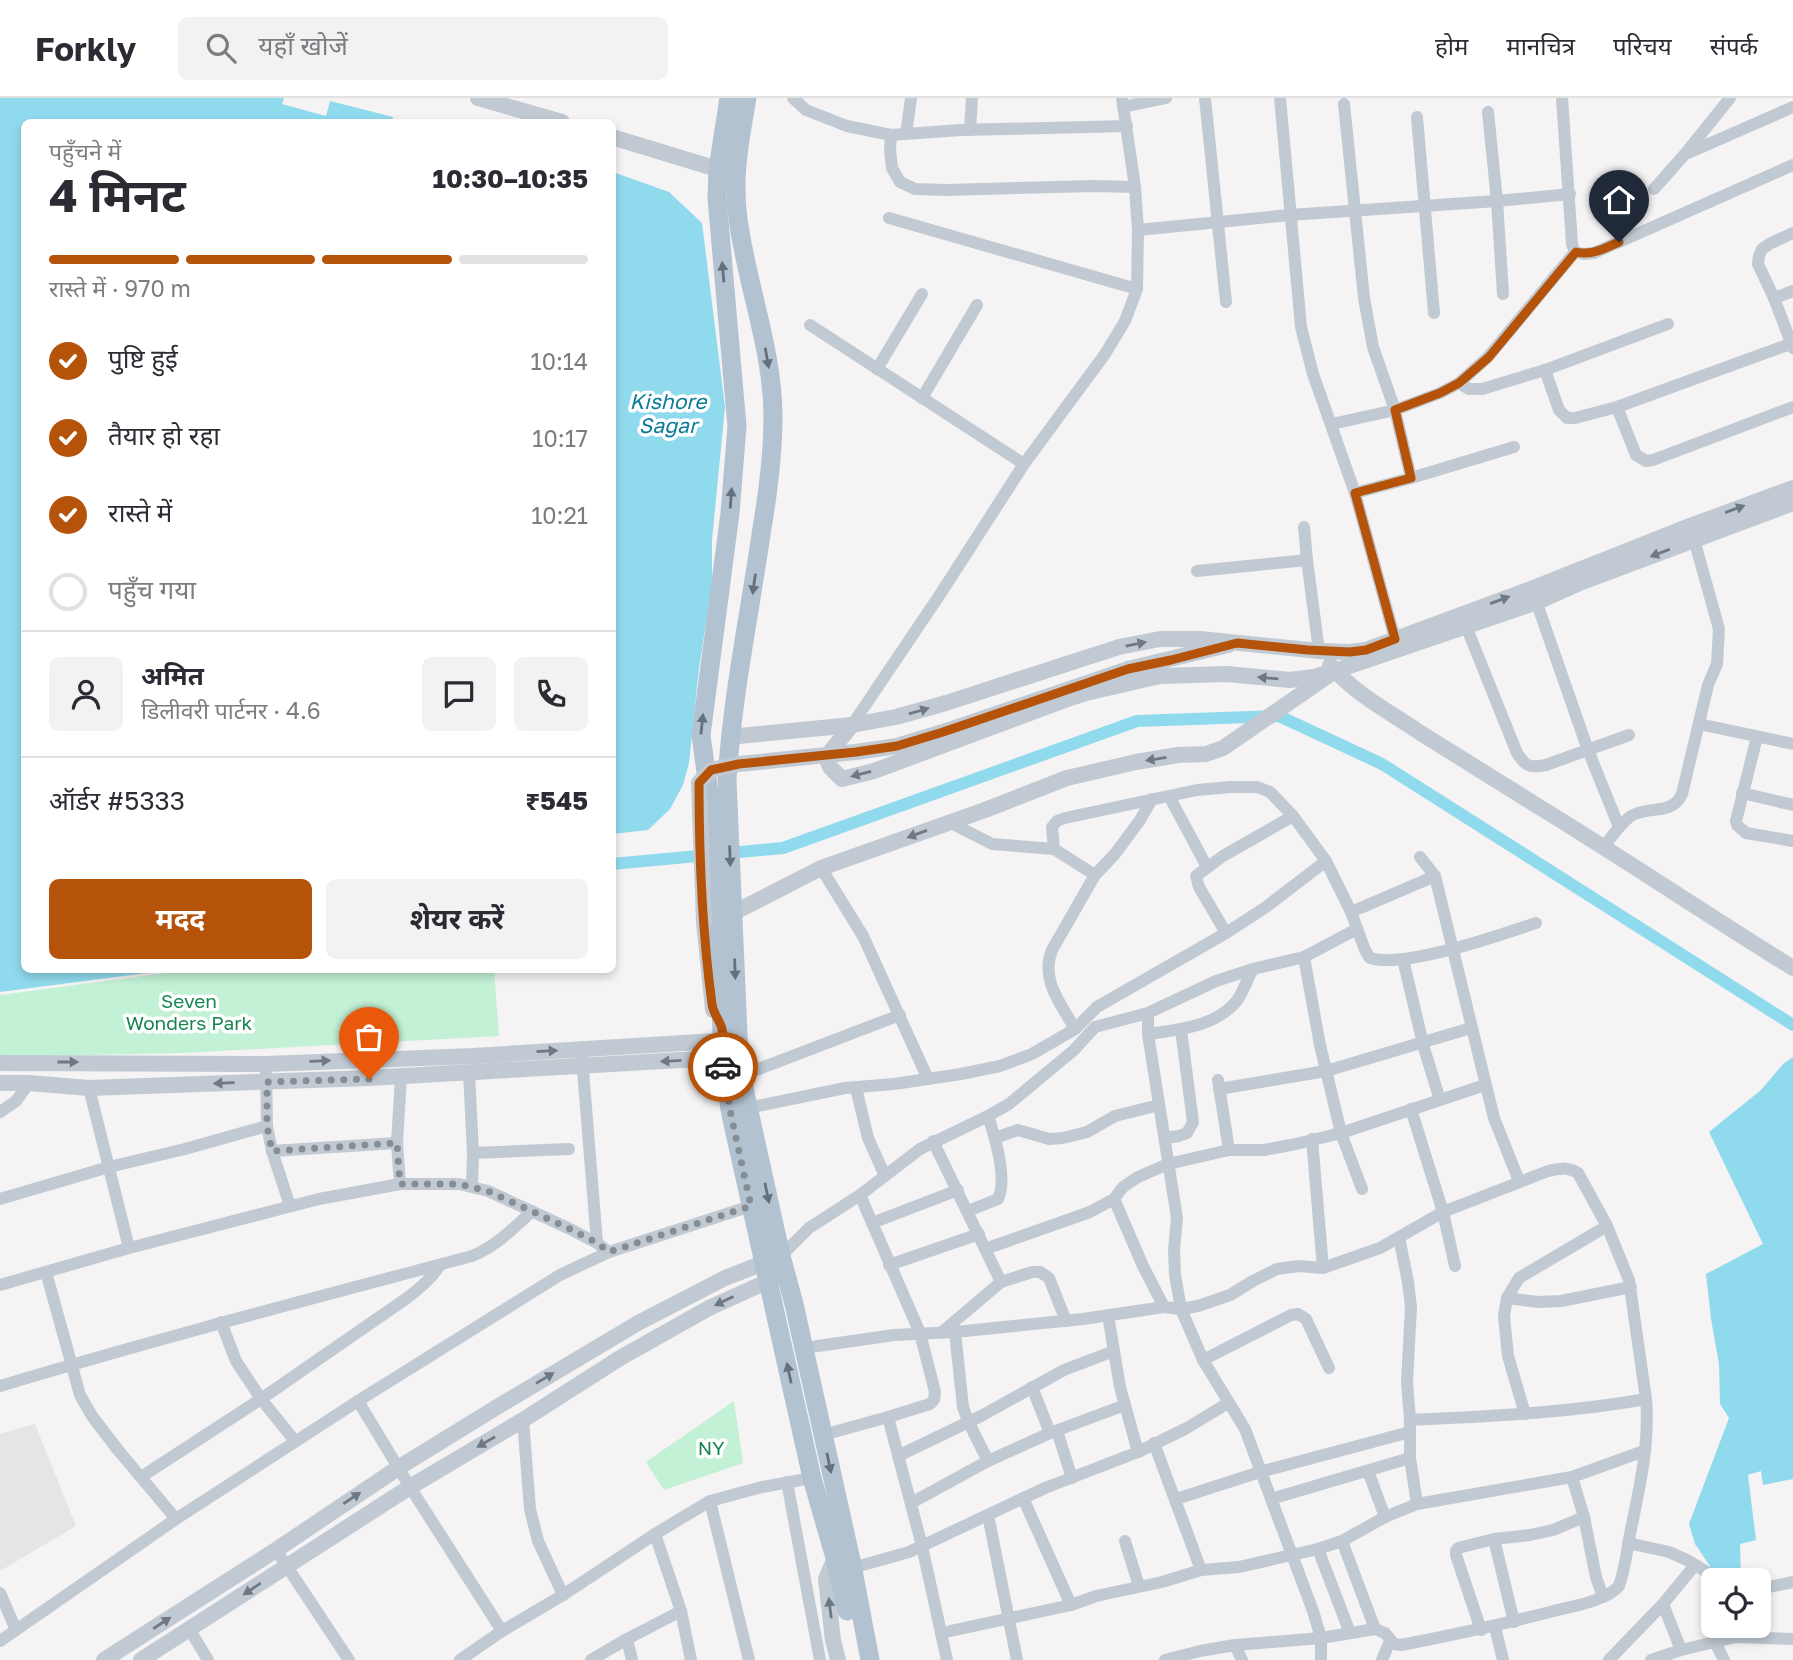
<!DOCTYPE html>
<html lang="hi">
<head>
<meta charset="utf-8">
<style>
  body { margin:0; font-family:"Golos Text","Noto Sans Devanagari",sans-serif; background:#f2f2f3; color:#2b2b33; height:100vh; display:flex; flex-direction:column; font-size:26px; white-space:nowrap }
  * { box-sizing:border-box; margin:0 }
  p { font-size:23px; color:#7c7c81 }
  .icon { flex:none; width:38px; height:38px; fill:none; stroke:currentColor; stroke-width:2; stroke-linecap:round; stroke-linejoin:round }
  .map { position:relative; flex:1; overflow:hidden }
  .panel { position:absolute; left:21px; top:21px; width:595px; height:854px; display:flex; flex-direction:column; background:#fff; border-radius:10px; box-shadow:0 4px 10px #0003 }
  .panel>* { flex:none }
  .buttons { position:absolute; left:1701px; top:1470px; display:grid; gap:14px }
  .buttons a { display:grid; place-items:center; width:70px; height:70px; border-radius:10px; background:#fff; box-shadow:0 4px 10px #0003; font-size:35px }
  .pin { position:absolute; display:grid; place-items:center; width:60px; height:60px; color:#fff; margin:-72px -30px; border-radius:50% 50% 50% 0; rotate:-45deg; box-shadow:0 0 7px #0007 }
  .pin .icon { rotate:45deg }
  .courier { position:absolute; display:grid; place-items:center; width:70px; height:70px; margin:-35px; border:5px solid #b45309; border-radius:50%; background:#fff; color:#222; box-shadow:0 2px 9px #0007 }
  .overview em { font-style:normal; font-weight:700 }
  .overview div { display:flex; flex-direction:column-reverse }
  .overview { display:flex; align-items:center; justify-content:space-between; height:119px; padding:0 28px }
  h1 { font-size:46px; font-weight:700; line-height:52px }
  .bar { display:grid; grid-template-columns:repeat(4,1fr); gap:10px 7px; align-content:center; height:84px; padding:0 28px }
  .bar i { height:9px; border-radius:5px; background:#e1e1e2 }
  .bar .current { background:#b45309 }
  .bar p { grid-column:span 4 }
  .line { display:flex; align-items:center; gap:18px; padding:0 28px; border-top:2px solid #e1e1e2 }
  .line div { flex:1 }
  .round { display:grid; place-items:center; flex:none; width:74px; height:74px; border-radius:10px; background:#f2f2f3 }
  ol { padding:0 28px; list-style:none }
  li { display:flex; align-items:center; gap:21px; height:77px }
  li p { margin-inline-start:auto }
  li .icon { padding:7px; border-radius:50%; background:#b45309; color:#fff; stroke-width:4 }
  li:last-child { color:#7c7c81 }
  li i { width:38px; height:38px; border:4px solid #e1e1e2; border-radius:50% }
  .cta { display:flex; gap:14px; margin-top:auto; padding:14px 28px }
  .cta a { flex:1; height:80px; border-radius:10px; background:#b45309; color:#fff; font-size:28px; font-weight:700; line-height:80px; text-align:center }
  .cta a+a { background:#f2f2f3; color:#2b2b33 }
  header { display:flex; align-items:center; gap:42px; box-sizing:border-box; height:98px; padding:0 35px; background:#fff; border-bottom:2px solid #e1e1e2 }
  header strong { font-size:33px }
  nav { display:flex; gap:38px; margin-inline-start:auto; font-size:24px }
  .search { width:490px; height:63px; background:#f2f2f3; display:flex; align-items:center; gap:18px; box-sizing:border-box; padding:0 24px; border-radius:10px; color:#7c7c81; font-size:26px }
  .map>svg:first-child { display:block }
  .education { fill:#e6e4e5 }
  .green { fill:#c3f1d5 }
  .water { fill:#90daee }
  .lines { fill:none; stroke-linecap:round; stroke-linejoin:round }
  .canal { stroke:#90daee; stroke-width:12 }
  .minor { stroke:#c1cad2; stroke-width:12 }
  .tertiary { stroke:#c1cad2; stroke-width:16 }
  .primary { stroke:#b3c2d1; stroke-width:19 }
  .tertiary-bridge { stroke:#c1cad2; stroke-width:16 }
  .oneway { fill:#64717d }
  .oneway2 { fill:#6e7983 }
  .done { stroke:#868d94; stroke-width:7; stroke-dasharray:0 12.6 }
  .route { stroke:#b45309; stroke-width:9 }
  .labels { text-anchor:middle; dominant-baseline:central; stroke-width:7; stroke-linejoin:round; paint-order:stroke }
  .park-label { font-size:19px; fill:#17864f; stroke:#fff }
  .water-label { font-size:21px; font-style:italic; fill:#0c7c9b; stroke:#fff }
</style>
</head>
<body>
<header>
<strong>Forkly</strong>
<div class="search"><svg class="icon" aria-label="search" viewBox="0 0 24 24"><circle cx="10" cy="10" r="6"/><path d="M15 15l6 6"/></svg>यहाँ खोजें</div>
<nav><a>होम</a><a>मानचित्र</a><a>परिचय</a><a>संपर्क</a></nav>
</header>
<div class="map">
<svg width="1793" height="1562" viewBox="0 0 1793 1562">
  <rect width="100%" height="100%" fill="#f5f3f3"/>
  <polygon class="education" points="35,1326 76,1428 0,1473 0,1336"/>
  <g class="green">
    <polygon points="189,872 494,872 499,938 183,955 0,959 0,897"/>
    <polygon points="734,1303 743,1365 664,1392 646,1364"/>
  </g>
  <g class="water">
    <polygon points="0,0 284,0 282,6 326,18 330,3 393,19 392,24 24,24 24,872 170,872 0,894"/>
    <polygon points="613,74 669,94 702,125 725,309 712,442 712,487 699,570 689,665 683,687 670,711 648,732 613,736"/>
    <polygon points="1793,959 1793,1381 1763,1387 1761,1373 1748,1377 1756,1442 1740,1446 1741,1478 1716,1477 1695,1446 1689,1426 1729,1320 1720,1306 1719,1266 1711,1221 1706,1176 1763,1146 1709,1034 1761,992 1783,966"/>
  </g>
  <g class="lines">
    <polyline class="canal" points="612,766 783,750 1137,623 1279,618 1382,666 1793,927"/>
    <g class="minor">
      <polyline points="793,0 806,12 847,28 891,37 961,32 1127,28"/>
      <polyline points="1205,0 1226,204"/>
      <polyline points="1280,0 1301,229 1313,276 1355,395 1395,541"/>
      <polyline points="1562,0 1572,146 1575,154 1584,156 1594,155 1793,67"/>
      <polyline points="1344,6 1364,200 1373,249 1395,312 1411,380"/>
      <polyline points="1123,9 1166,0"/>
      <polyline points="1488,14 1497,103 1503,196"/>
      <polyline points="1417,19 1434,215"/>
      <polyline points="970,32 972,0"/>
      <polyline points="906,36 911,0"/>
      <polyline points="891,37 890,52 892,70 900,84 915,91 945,92 1094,88 1135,89"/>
      <polyline points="1688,55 1793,9"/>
      <polyline points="1654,91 1685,56 1730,0"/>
      <polyline points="889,120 1137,191"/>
      <polyline points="1138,132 1289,117 1497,103 1570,96"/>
      <polyline points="1793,135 1771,145 1762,151 1759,158 1758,166 1774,200 1793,250"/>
      <polyline points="1774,200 1793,193"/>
      <polyline points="810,227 1024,366"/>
      <polyline points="877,271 922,196"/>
      <polyline points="1545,272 1559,312 1567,320 1575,320 1617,309 1793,245"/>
      <polyline points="1459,285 1469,291 1482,291 1545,272 1668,226"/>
      <polyline points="922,300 977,207"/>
      <polyline points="1617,309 1636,357 1646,363 1653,362 1793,309"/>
      <polyline points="1332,326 1395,312 1440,295 1459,285 1488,259 1575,154"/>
      <polyline points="1355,395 1411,380 1514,349"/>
      <polyline points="1304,429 1307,462 1319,553"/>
      <polyline points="1197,473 1307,462"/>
      <polyline points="1534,497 1588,652 1619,729"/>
      <path d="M1466,528L1517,655C1526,669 1530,670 1546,667L1629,637"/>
      <polyline points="1699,626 1793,646"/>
      <polyline points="852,627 941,495 1024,366 1105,256 1125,223 1137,191 1138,132 1135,89 1122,0"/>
      <polyline points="1757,639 1736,723 1737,727 1746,735 1793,743"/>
      <polyline points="1742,695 1793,707"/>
      <polyline points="1169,698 1207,769"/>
      <polyline points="949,724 992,746 1054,751 1095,777"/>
      <path d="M1604,749C1612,738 1620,726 1631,718C1649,707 1672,718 1682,696L1708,587L1717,566L1719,531L1692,434"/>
      <path d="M1054,751L1052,729L1057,723L1065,720L1197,692L1231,689H1257L1270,694L1293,718L1326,763L1351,814L1365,852L1370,860C1403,871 1500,837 1536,825"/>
      <polyline points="1420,759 1435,778 1494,1020 1519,1083"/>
      <polyline points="821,770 863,838 928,981"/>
      <polyline points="1351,814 1435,778"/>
      <polyline points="1226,835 1199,789 1196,778 1223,758 1293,718"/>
      <polyline points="1304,859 1320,947 1341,1035 1362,1091"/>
      <polyline points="1403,861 1424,950 1440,1002"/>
      <polyline points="1148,915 1148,936 1177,1120 1174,1152 1175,1177 1181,1211 1203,1262 1245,1331 1313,1513 1321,1540 1321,1562"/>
      <path d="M1075,931C1061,906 1040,882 1052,852L1095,777L1115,756L1140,722L1152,701"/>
      <path d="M1148,936C1178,932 1213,929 1235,905C1243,896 1247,881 1253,871"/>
      <polyline points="582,960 597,1145"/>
      <polyline points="266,966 267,1028 272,1053 290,1108"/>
      <polyline points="469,975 473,1055 472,1088"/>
      <polyline points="743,977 900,917"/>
      <polyline points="1218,982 1229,1052"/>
      <polyline points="89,990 129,1150"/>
      <polyline points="856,990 868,1040 885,1078"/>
      <polyline points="1219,991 1326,973 1471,930"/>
      <polyline points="748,1010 845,990 894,986 961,976 1000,968 1032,956 1075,931 1097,909 1226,835 1266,809 1326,763"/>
      <polyline points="1411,1011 1443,1114 1455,1168"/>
      <polyline points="0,1014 16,1003 29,985"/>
      <polyline points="995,1040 1018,1032 1049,1041 1063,1040 1087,1034 1115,1018 1159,1007"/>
      <polyline points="1165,1040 1179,1038 1187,1035 1193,1024 1181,932"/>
      <polyline points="1312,1041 1323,1170"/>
      <polyline points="933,1043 1001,1184"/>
      <polyline points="272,1053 397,1045"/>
      <polyline points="473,1055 569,1051"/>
      <polyline points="400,1086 397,1045 401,979"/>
      <polyline points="0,1101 109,1069 185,1051 267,1028"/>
      <polyline points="1114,1101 1143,1168 1164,1209"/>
      <path d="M968,1113L998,1101C1008,1081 995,1039 988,1018"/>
      <polyline points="872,1125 958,1092"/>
      <polyline points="1399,1139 1408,1184 1411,1209 1407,1284 1410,1322 1410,1360 1417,1406"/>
      <polyline points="985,1151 1090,1114 1114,1101 1123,1089 1138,1079 1168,1066 1229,1052 1264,1052 1296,1046 1341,1035 1485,987"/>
      <polyline points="781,1158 809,1130 860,1097 920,1051 988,1018 1009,1006 1074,952 1095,929 1148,915 1216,883 1253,871 1304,859 1357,831"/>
      <polyline points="889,1167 979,1136"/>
      <polyline points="46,1174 80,1297 92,1318 118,1352 176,1421"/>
      <polyline points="0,1187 129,1150 319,1101 400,1086 459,1086 488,1093 568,1130 597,1145 609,1154"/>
      <polyline points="1507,1200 1538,1204 1561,1203 1631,1189"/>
      <polyline points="1108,1217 1120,1289 1138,1354"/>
      <polyline points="221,1224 236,1263 261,1301 295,1343"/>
      <polyline points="942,1234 1001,1184 1032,1174 1040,1174 1049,1180 1066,1223"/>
      <polyline points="955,1234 963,1309 968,1323 988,1363"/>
      <path d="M804,1250L894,1237L955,1234L1083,1221L1164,1209L1181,1211L1198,1208L1230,1197L1253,1183L1277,1171L1299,1168L1323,1170L1380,1150L1443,1114L1548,1073C1559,1071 1568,1068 1578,1075L1607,1128L1629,1182L1646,1301C1650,1346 1639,1392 1630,1436C1627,1453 1625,1471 1619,1488C1606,1503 1573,1508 1554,1513C1503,1526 1453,1537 1401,1547L1394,1546L1385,1535L1375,1531L1321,1540L1235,1547L1200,1553L1165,1562"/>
      <polyline points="1203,1262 1291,1217 1298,1216 1306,1221 1329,1270"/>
      <path d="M0,1288C156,1241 314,1200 472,1158C496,1148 513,1131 532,1113"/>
      <polyline points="1032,1289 1050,1335"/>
      <polyline points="358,1303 410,1389 502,1533"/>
      <polyline points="1525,1316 1508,1258 1504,1218 1507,1200 1519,1180 1607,1128"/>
      <polyline points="888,1319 922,1448 947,1562"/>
      <polyline points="523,1322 530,1411 538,1443 563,1497"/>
      <path d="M1410,1322C1489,1318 1568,1315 1646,1301"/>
      <polyline points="1057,1333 1072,1380"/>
      <polyline points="823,1337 888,1319 930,1306 934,1302 935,1294 920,1235 860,1097"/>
      <polyline points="1154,1345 1201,1472"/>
      <polyline points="898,1358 981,1318 1064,1272 1114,1253"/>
      <polyline points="1368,1373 1385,1419"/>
      <path d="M141,1379L261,1301L407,1200C420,1190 431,1181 440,1167"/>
      <polyline points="1572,1379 1584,1419 1596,1479 1603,1499"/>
      <polyline points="787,1384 820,1562"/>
      <polyline points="1023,1400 1071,1507"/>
      <polyline points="1176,1401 1260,1374 1410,1334"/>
      <polyline points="1271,1401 1410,1360"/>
      <polyline points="710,1403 749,1562"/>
      <polyline points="911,1405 988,1363 1050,1335 1125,1307"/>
      <polyline points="988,1417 1017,1562"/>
      <polyline points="655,1436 681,1513 691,1562"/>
      <polyline points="1494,1441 1514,1524"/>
      <polyline points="1125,1443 1139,1488"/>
      <polyline points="1342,1443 1375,1531"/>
      <polyline points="1628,1445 1669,1454 1687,1462 1720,1482"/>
      <polyline points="1318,1451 1350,1535"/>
      <polyline points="276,1452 349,1562"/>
      <polyline points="852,1470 909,1454 1045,1390 1138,1354 1187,1330 1228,1305"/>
      <polyline points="1759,1491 1793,1484"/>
      <polyline points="0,1495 16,1532"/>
      <polyline points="1663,1506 1681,1552"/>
      <polyline points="1495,1529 1503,1562"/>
      <polyline points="190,1532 208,1562"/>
      <polyline points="1481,1532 1456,1457 1456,1453 1458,1450 1494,1441 1530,1437 1553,1432 1584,1419"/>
      <polyline points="941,1535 1071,1507 1096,1498 1162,1484 1201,1472 1239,1469 1318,1451 1342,1443 1385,1419 1417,1406 1572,1379 1644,1353"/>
      <polyline points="627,1541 632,1562"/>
      <polyline points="0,1543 176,1421 358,1303 560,1177 609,1154 751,1108"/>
      <polyline points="1715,1544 1724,1562"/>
      <polyline points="1235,1547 1242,1562"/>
      <polyline points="460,1562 502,1533 563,1497 655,1436 710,1403 762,1389 812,1380"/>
      <polyline points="591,1562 627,1541 681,1513"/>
      <polyline points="1382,1562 1390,1543"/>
      <polyline points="1609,1562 1663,1506 1695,1467"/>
      <polyline points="1651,1562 1681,1552 1736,1539 1793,1541"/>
    </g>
    <g class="tertiary">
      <polyline points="478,0 562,24"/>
      <polyline points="612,39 727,74"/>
      <path d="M1330,567C1355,596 1388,613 1419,634C1458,658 1497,683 1536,707C1623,760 1707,817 1793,870"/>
      <polyline points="1128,571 1228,547"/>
      <polyline points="852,627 826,659 830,669 842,681 874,673 1070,600 1086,595 1160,578 1227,576 1290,582 1314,579 1323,576"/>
      <polyline points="729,639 852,627 896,619 946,605 1119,549 1160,541 1200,541 1319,553 1350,554 1366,552 1531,491 1690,428 1793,390"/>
      <polyline points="733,815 821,770 985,712 1067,680 1136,664 1178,657 1206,656 1223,650 1335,573 1537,504 1582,484 1793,405"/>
      <polyline points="704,824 713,912"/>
      <polyline points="0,965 266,966 473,958 732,942"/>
      <polyline points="0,985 29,985 89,990 369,980 733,959"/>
      <polyline points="835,1460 826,1481 833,1542 838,1562"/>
      <polyline points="104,1562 276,1452 398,1370 497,1309 638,1225 725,1180 774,1161"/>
      <polyline points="141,1562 410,1389 523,1322 620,1260 709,1210 777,1179"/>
    </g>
    <g class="primary">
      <polyline points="729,0 718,71 717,100 737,328 730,415 701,637 712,718 724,976 731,1017 812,1380 835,1460 847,1513"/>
      <path d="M747,0C740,41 732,79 738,121C747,188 773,252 773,319C773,357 768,394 762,430C750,514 732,598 727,683L739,959L745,995L781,1158L794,1206L851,1462L870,1562"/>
    </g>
    <polyline class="tertiary-bridge" points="704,824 699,685 711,672 739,666 856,654 897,648 943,634 1128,571"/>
  </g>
  <defs><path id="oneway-solid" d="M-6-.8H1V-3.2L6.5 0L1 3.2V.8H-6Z" transform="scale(1.75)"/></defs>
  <g class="oneway">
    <use href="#oneway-solid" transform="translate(723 174) rotate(-95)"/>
    <use href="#oneway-solid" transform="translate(767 260) rotate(80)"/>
    <use href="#oneway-solid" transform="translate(731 400) rotate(-86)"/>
    <use href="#oneway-solid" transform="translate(754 486) rotate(98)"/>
    <use href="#oneway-solid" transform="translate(702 626) rotate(-84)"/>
    <use href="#oneway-solid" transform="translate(730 758) rotate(88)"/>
    <use href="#oneway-solid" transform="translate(735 871) rotate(88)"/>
    <use href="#oneway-solid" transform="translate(767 1095) rotate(78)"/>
    <use href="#oneway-solid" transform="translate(789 1275) rotate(-102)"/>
    <use href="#oneway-solid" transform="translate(829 1365) rotate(78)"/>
  </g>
  <g class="oneway2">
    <use href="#oneway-solid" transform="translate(1735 411) rotate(-20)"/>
    <use href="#oneway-solid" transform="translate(1660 455) rotate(159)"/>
    <use href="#oneway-solid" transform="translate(1500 502) rotate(-20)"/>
    <use href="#oneway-solid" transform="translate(1136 546) rotate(-11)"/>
    <use href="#oneway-solid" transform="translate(1268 580) rotate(-175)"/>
    <use href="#oneway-solid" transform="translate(919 613) rotate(-16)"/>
    <use href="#oneway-solid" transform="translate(1156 661) rotate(171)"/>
    <use href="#oneway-solid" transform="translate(861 676) rotate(166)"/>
    <use href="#oneway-solid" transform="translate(917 736) rotate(160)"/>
    <use href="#oneway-solid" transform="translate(547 953) rotate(-3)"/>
    <use href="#oneway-solid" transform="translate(320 963) rotate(-2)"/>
    <use href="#oneway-solid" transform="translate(671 963) rotate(177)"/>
    <use href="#oneway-solid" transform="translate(68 964)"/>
    <use href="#oneway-solid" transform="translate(224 985) rotate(178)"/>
    <use href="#oneway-solid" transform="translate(724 1203) rotate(154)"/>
    <use href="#oneway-solid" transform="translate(545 1280) rotate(-31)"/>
    <use href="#oneway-solid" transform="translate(486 1344) rotate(150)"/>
    <use href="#oneway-solid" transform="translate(352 1400) rotate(-34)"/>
    <use href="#oneway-solid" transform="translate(252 1491) rotate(146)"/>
    <use href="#oneway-solid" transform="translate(830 1510) rotate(-97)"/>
    <use href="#oneway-solid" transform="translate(162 1525) rotate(-33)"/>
  </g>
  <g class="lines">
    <polyline class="done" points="369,981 267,984 267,1028 272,1053 397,1045 400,1086 459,1086 488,1093 568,1130 597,1145 609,1154 751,1108 731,1017 723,969"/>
    <path class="route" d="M723,969C723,957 724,943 722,931C720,922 713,916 712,906C702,833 699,758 699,685L711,672L739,666L856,654L897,648L943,634L1128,571L1171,562L1237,545L1308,552L1350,554L1366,552L1395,541L1355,395L1411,380L1395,312L1440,295L1459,285L1489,259L1576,154C1592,158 1605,150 1619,144"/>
  </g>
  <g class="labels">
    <g class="park-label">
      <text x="189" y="902">Seven<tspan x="189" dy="22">Wonders Park</tspan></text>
      <text x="711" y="1349">NY</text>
    </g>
    <g class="water-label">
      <text x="668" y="303">Kishore<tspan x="668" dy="24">Sagar</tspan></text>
    </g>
  </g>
</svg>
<div class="buttons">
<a><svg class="icon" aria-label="locate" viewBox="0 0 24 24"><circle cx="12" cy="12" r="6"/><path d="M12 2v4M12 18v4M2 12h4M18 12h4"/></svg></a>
</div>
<div class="pin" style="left:369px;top:981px;background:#ea580c"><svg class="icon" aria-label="bag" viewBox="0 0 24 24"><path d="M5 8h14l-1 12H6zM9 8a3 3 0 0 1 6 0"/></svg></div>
<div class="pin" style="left:1619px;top:144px;background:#1f2937"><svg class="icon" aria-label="home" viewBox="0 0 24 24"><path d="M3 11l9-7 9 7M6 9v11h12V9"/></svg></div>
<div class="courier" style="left:723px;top:969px"><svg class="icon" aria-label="car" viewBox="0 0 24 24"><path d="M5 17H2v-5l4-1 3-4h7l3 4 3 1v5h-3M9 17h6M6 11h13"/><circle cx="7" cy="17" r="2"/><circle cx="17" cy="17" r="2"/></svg></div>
<section class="panel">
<div class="overview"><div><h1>4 मिनट</h1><p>पहुँचने में</p></div><em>10:30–10:35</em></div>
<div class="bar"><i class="current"></i><i class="current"></i><i class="current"></i><i></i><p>रास्ते में · 970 m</p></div>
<ol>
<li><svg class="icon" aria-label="check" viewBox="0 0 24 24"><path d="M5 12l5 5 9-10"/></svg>पुष्टि हुई<p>10:14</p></li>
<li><svg class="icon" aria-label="check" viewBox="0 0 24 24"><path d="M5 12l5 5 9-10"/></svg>तैयार हो रहा<p>10:17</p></li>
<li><svg class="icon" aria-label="check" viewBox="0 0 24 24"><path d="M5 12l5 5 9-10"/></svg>रास्ते में<p>10:21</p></li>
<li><i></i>पहुँच गया</li>
</ol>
<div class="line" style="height:126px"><a class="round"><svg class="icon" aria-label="person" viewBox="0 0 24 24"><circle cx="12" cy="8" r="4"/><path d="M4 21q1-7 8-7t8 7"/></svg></a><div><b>अमित</b><p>डिलीवरी पार्टनर · 4.6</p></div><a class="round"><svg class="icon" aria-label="chat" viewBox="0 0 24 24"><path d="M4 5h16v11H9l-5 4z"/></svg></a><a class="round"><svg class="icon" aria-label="phone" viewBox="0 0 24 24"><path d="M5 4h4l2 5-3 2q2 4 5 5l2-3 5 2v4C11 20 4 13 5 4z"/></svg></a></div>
<div class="line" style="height:91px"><div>ऑर्डर #5333</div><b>₹545</b></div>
<div class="cta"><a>मदद</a><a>शेयर करें</a></div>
</section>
</div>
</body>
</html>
